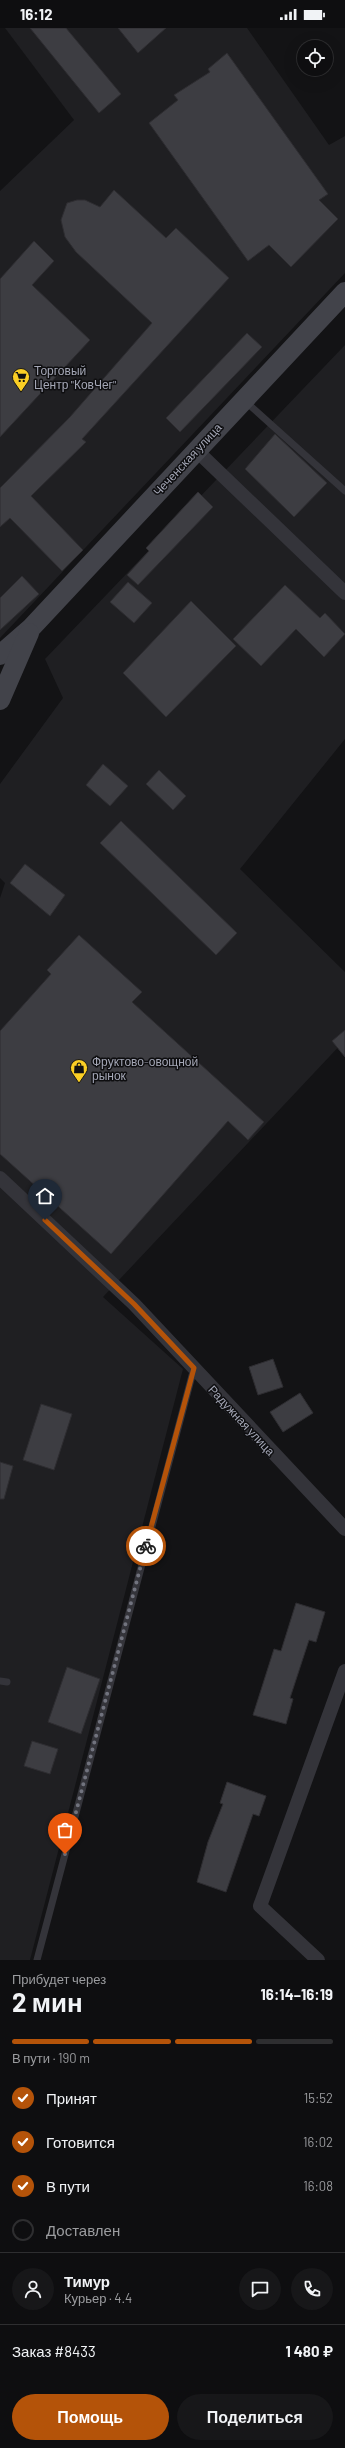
<!DOCTYPE html>
<html lang="ru">
<head>
<meta charset="utf-8">
<style>
  body { margin:0; font-family:Barlow,sans-serif; background:#171719; color:#f1f3f6; height:100vh; display:flex; flex-direction:column; font-size:15px; white-space:nowrap }
  * { box-sizing:border-box; margin:0 }
  p { font-size:13px; color:#9b9c9f }
  .icon { flex:none; width:22px; height:22px; fill:none; stroke:currentColor; stroke-width:2; stroke-linecap:round; stroke-linejoin:round }
  .map { position:relative; height:1932px; overflow:hidden }
  .sheet { display:flex; flex-direction:column; background:#0e0e10; flex:1 }
  .sheet>* { flex:none }
  .controls { position:absolute; left:297px; top:12px; display:grid; gap:8px }
  .controls a { display:grid; place-items:center; width:36px; height:36px; border-radius:50%; background:#0e0e10; box-shadow:0 4px 16px #0002,0 0 0 1px #2e2e30; font-size:20px }
  .pin { position:absolute; display:grid; place-items:center; width:34px; height:34px; color:#fff; margin:-41px -17px; border-radius:50% 50% 50% 0; rotate:-45deg; box-shadow:0 0 4px #0007 }
  .pin .icon { rotate:45deg }
  .courier { position:absolute; display:grid; place-items:center; width:40px; height:40px; margin:-20px; border:3px solid #b45309; border-radius:50%; background:#fff; color:#222; box-shadow:0 1px 5px #0007 }
  .overview em { font-style:normal; font-weight:700 }
  .overview div { display:flex; flex-direction:column-reverse }
  .overview { display:flex; align-items:center; justify-content:space-between; height:68px; padding:0 12px }
  h1 { font-size:26px; font-weight:700; line-height:30px }
  .bar { display:grid; grid-template-columns:repeat(4,1fr); gap:6px 4px; align-content:center; height:48px; padding:0 12px }
  .bar i { height:5px; border-radius:3px; background:#2e2e30 }
  .bar .current { background:#b45309 }
  .bar p { grid-column:span 4 }
  .line { display:flex; align-items:center; gap:10px; padding:0 12px; border-top:1px solid #2e2e30 }
  .line div { flex:1 }
  .round { display:grid; place-items:center; flex:none; width:42px; height:42px; border-radius:21px; background:#171719 }
  ol { padding:0 12px; list-style:none }
  li { display:flex; align-items:center; gap:12px; height:44px }
  li p { margin-inline-start:auto }
  li .icon { padding:4px; border-radius:50%; background:#b45309; color:#fff; stroke-width:4 }
  li:last-child { color:#9b9c9f }
  li i { width:22px; height:22px; border:2px solid #2e2e30; border-radius:50% }
  .action { display:flex; gap:8px; margin-top:auto; padding:8px 12px }
  .action a { flex:1; height:46px; border-radius:24px; background:#b45309; color:#fff; font-size:16px; font-weight:700; line-height:46px; text-align:center }
  .action a+a { background:#171719; color:#f1f3f6 }
  .status { display:flex; justify-content:space-between; align-items:center; height:28px; padding:0 20px; background:#0e0e10; direction:ltr }
  .status svg { height:11px; fill:currentColor }
  .map>svg:first-child { display:block }
  .built { fill:#1f1f22 }
  .building { fill:#3d3d42; stroke:#2e2d31 }
  .lines { fill:none; stroke-linecap:round; stroke-linejoin:round }
  .lane { stroke:#34343a; stroke-width:7 }
  .street { stroke:#34343a; stroke-width:14 }
  .secondary { stroke:#42434a; stroke-width:20 }
  .done { stroke:#71737e; stroke-width:4; stroke-dasharray:0 7.2 }
  .route { stroke:#b45309; stroke-width:5 }
  .labels { text-anchor:middle; dominant-baseline:central; stroke-width:3; stroke-linejoin:round; paint-order:stroke }
  .poi-label { font-size:12px; fill:#a4a7b6; stroke:#0e0e10; text-anchor:start }
  .street-label { font-size:12px; fill:#a4a7b6; stroke:#0e0e10 }
</style>
</head>
<body>
<div class="status"><b>16:12</b><svg viewBox="0 0 49 12"><path d="M0 12V9h3v3zM5 12V6h3v6zM10 12V3h3v9zM15 12V0h3v12zM26 1h20v11H26zM47 4h2v5h-2z"/></svg></div>
<div class="map">
<svg width="345" height="1932" viewBox="0 0 345 1932">
  <rect width="100%" height="100%" fill="#131315"/>
  <g class="built">
    <polygon points="5,0 247,0 329,117 345,108 345,245 0,610 0,163 74,92"/>
    <polygon points="345,317 345,711 240,841 345,944 345,1012 103,1269 183,1341 30,1932 0,1932 0,870 5,855 0,850 0,756 63,670 45,631"/>
  </g>
  <g class="building">
    <polygon points="30,0 66,0 121,66 99,85"/>
    <polygon points="118,0 166,0 138,25"/>
    <polygon points="227,25 328,166 319,172 338,191 291,239 269,217 248,233 149,95 178,72 174,67 210,44 208,41"/>
    <polygon points="114,162 166,210 176,200 229,250 82,411 86,414 31,468 83,522 62,543 10,490 0,499 0,460 70,389 152,295 76,224 65,209 61,192 67,175 77,172 85,172 100,179"/>
    <polygon points="34,213 54,233 32,257 90,312 0,409 0,251"/>
    <polygon points="247,305 262,319 180,404 166,390"/>
    <polygon points="275,406 327,455 294,489 245,441"/>
    <polygon points="198,464 213,479 138,557 127,547 149,523 146,520"/>
    <polygon points="22,548 39,566 0,602 0,570"/>
    <polygon points="128,554 152,575 134,595 110,574"/>
    <polygon points="285,557 320,590 325,585 345,606 324,629 296,601 261,638 233,611"/>
    <polygon points="191,573 236,618 166,689 123,645"/>
    <polygon points="103,736 128,758 110,778 86,757"/>
    <polygon points="159,742 186,768 173,782 146,756"/>
    <polygon points="121,793 237,905 216,927 100,815"/>
    <polygon points="25,836 65,867 50,888 10,855"/>
    <polygon points="79,907 142,964 132,974 264,1094 248,1112 228,1093 111,1226 0,1126 0,1003 51,946 47,942"/>
    <polygon points="345,1002 345,1029 332,1013"/>
    <polygon points="273,1331 283,1359 258,1367 249,1339"/>
    <polygon points="300,1365 313,1385 283,1404 270,1384"/>
    <polygon points="41,1376 72,1386 54,1442 23,1432"/>
    <polygon points="0,1434 13,1438 4,1471 0,1471"/>
    <polygon points="296,1575 325,1584 316,1614 309,1612 290,1670 293,1671 286,1696 253,1687 274,1621 281,1623"/>
    <polygon points="67,1639 100,1651 81,1706 48,1694"/>
    <polygon points="32,1713 58,1721 50,1746 24,1738"/>
    <polygon points="227,1754 266,1768 259,1788 253,1786 226,1864 197,1854 208,1814 223,1776 220,1775"/>
  </g>
  <g class="lines">
    <g class="lane">
      <polyline points="245,373 345,463"/>
      <polyline points="0,1653 7,1654"/>
      <polyline points="37,1932 194,1340"/>
    </g>
    <g class="street">
      <polyline points="196,422 345,565"/>
      <polyline points="0,1150 134,1276 345,1501"/>
      <polyline points="318,1932 260,1878 345,1643"/>
    </g>
    <g class="secondary">
      <polyline points="0,627 31,600 345,264"/>
      <polyline points="0,672 29,605"/>
    </g>
  </g>
  <g class="lines">
    <polyline class="done" points="65,1826 146,1518"/>
    <polyline class="route" points="45,1192 134,1276 194,1340 146,1518"/>
  </g>
  <defs>
    <symbol id="supermarket-pin" viewBox="-11 -11 22 30"><path d="M0 17L-7.5 6A9.5 9.5 0 1 1 7.5 6Z" fill="#fbcf25" stroke="#0e0e10"/><path d="M-6-5.5h2.5l.6 2H6L4.5 2H-2.5L-4.4-4H-6ZM-1.5 3.2a1.3 1.3 0 1 0 .1 0ZM3 3.2a1.3 1.3 0 1 0 .1 0Z" fill="#111"/></symbol>
    <symbol id="shop-pin" viewBox="-11 -11 22 30"><path d="M0 17L-7.5 6A9.5 9.5 0 1 1 7.5 6Z" fill="#fbcf25" stroke="#0e0e10"/><path d="M-5-2.5h2.3a2.7 3.5 0 0 1 5.4 0H5L5.5 6h-11ZM-1.5-2.5h3a1.5 2.3 0 0 0-3 0Z" fill="#111"/></symbol>
  </defs>
  <g fill-rule="evenodd">
    <use href="#supermarket-pin" x="11" y="339" width="20" height="27"/>
    <use href="#shop-pin" x="69" y="1030" width="20" height="27"/>
  </g>
  <g class="labels">
    <g class="poi-label">
      <text x="34" y="342">Торговый<tspan x="34" dy="14">Центр "КовЧег"</tspan></text>
      <text x="92" y="1033">Фруктово-овощной<tspan x="92" dy="14">рынок</tspan></text>
    </g>
    <g class="street-label">
      <text transform="translate(187 431) rotate(-47)">Чеченская улица</text>
      <text transform="translate(242 1392) rotate(47)">Радужная улица</text>
    </g>
  </g>
</svg>
<div class="controls">
<a><svg class="icon" aria-label="locate" viewBox="0 0 24 24"><circle cx="12" cy="12" r="6"/><path d="M12 2v4M12 18v4M2 12h4M18 12h4"/></svg></a>
</div>
<div class="pin" style="left:65px;top:1826px;background:#ea580c"><svg class="icon" aria-label="bag" viewBox="0 0 24 24"><path d="M5 8h14l-1 12H6zM9 8a3 3 0 0 1 6 0"/></svg></div>
<div class="pin" style="left:45px;top:1192px;background:#1f2937"><svg class="icon" aria-label="home" viewBox="0 0 24 24"><path d="M3 11l9-7 9 7M6 9v11h12V9"/></svg></div>
<div class="courier" style="left:146px;top:1518px"><svg class="icon" aria-label="bike" viewBox="0 0 24 24"><circle cx="6" cy="16" r="4"/><circle cx="18" cy="16" r="4"/><path d="M6 16l4-8h5l3 8M10 8l3 8H6M13 5h3"/></svg></div>
</div>
<section class="sheet">
<div class="overview"><div><h1>2 мин</h1><p>Прибудет через</p></div><em>16:14–16:19</em></div>
<div class="bar"><i class="current"></i><i class="current"></i><i class="current"></i><i></i><p>В пути · 190 m</p></div>
<ol>
<li><svg class="icon" aria-label="check" viewBox="0 0 24 24"><path d="M5 12l5 5 9-10"/></svg>Принят<p>15:52</p></li>
<li><svg class="icon" aria-label="check" viewBox="0 0 24 24"><path d="M5 12l5 5 9-10"/></svg>Готовится<p>16:02</p></li>
<li><svg class="icon" aria-label="check" viewBox="0 0 24 24"><path d="M5 12l5 5 9-10"/></svg>В пути<p>16:08</p></li>
<li><i></i>Доставлен</li>
</ol>
<div class="line" style="height:72px"><a class="round"><svg class="icon" aria-label="person" viewBox="0 0 24 24"><circle cx="12" cy="8" r="4"/><path d="M4 21q1-7 8-7t8 7"/></svg></a><div><b>Тимур</b><p>Курьер · 4.4</p></div><a class="round"><svg class="icon" aria-label="chat" viewBox="0 0 24 24"><path d="M4 5h16v11H9l-5 4z"/></svg></a><a class="round"><svg class="icon" aria-label="phone" viewBox="0 0 24 24"><path d="M5 4h4l2 5-3 2q2 4 5 5l2-3 5 2v4C11 20 4 13 5 4z"/></svg></a></div>
<div class="line" style="height:52px"><div>Заказ #8433</div><b>1 480 ₽</b></div>
<div class="action"><a>Помощь</a><a>Поделиться</a></div>
</section>
</body>
</html>
